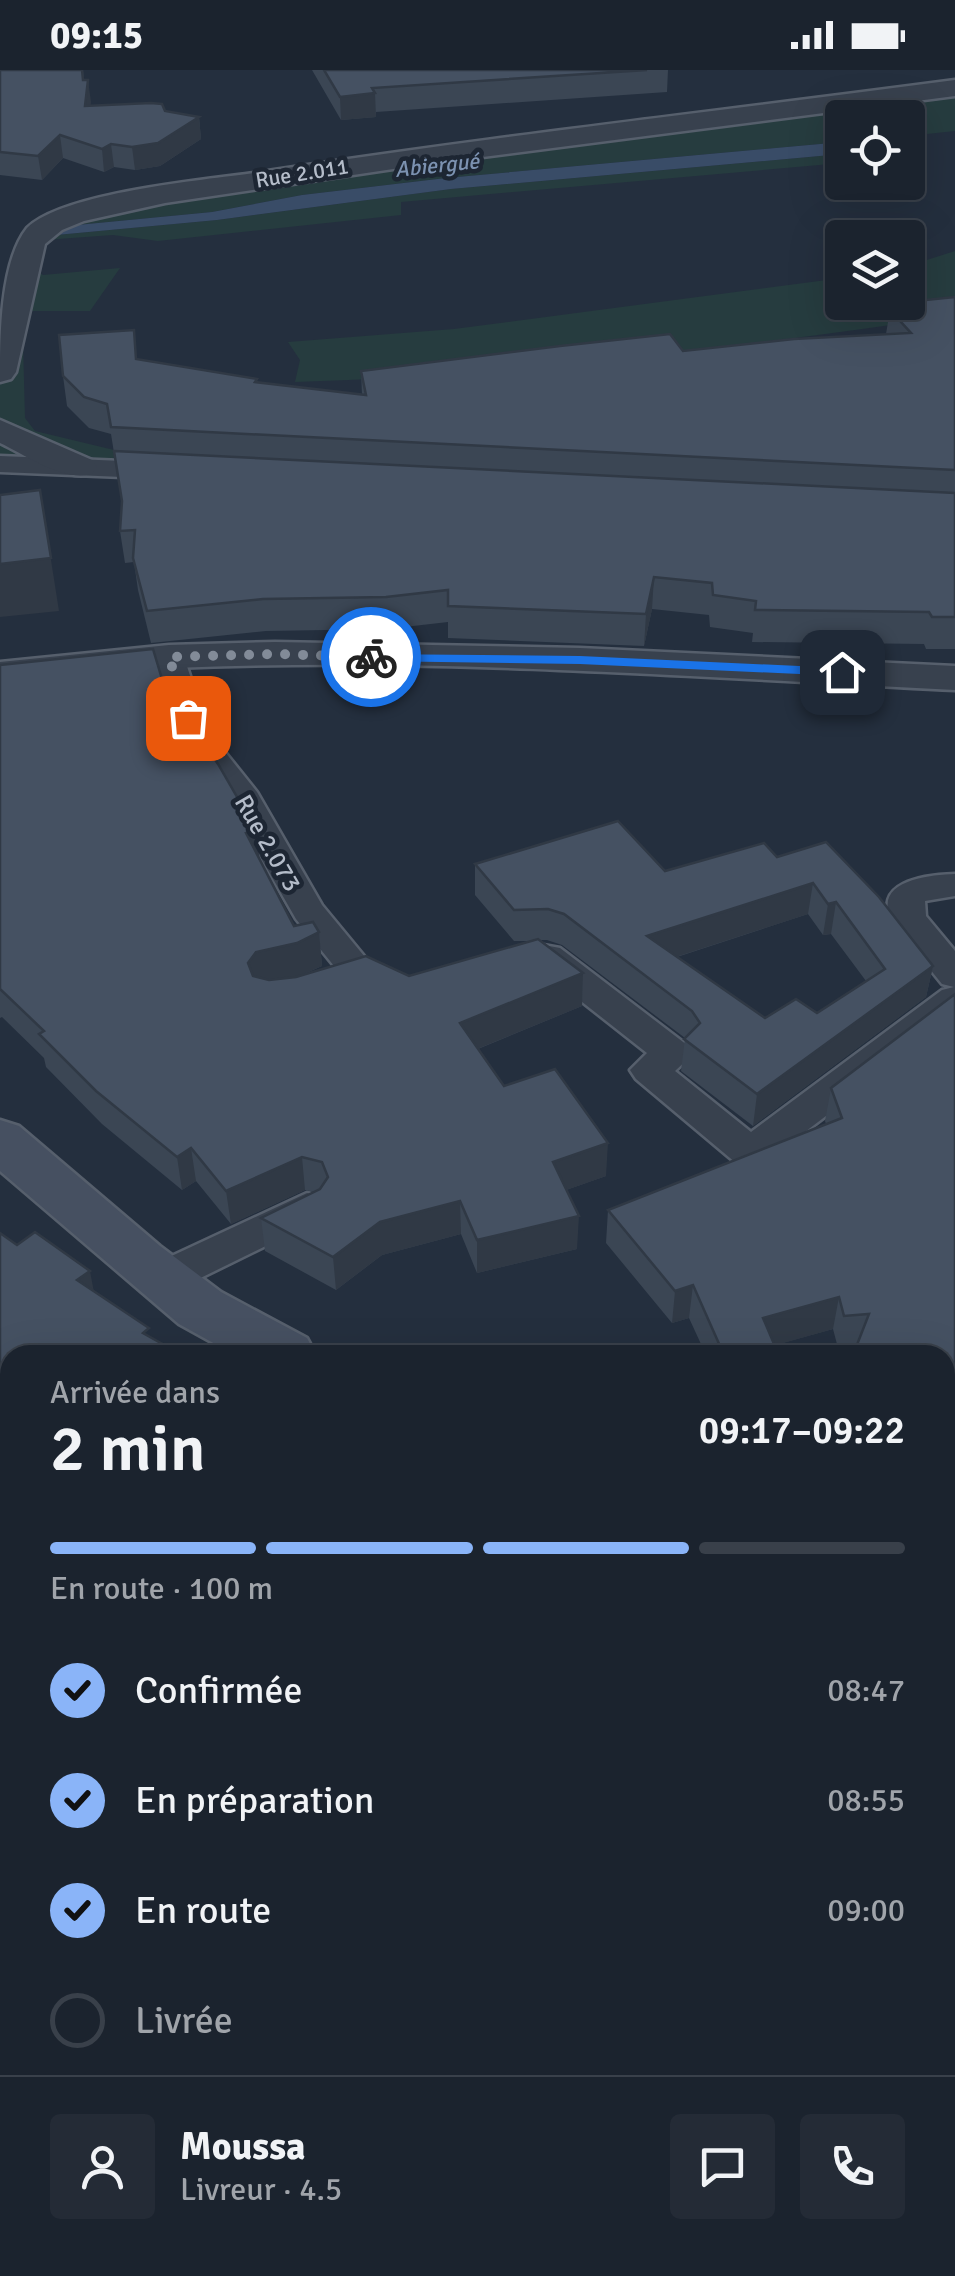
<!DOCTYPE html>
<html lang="fr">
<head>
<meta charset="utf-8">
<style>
  body { margin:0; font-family:Signika,sans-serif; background:#242b36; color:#f1f3f6; height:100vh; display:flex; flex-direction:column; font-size:38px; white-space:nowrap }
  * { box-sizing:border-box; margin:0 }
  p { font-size:32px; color:#a0a4aa }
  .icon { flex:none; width:55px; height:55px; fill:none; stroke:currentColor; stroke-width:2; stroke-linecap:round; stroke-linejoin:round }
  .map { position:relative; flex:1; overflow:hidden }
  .panel { position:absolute; left:0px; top:1275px; width:955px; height:932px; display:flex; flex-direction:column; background:#1b232e; border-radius:30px 30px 0 0; box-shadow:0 10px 40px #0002,0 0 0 2px #39404a }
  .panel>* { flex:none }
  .buttons { position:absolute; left:825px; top:30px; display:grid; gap:20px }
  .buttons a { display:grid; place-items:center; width:100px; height:100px; border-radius:10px; background:#1b232e; box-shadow:0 10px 40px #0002,0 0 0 2px #39404a; font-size:50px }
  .pin { position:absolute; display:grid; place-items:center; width:85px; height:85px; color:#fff; margin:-42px; border-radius:20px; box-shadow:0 5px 15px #0006 }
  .courier { position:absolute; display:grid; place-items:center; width:100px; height:100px; margin:-50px; border:8px solid #1a73e8; border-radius:50%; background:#fff; color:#222; box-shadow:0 2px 12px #0007 }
  .overview em { font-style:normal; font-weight:600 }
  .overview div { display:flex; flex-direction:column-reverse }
  .overview { display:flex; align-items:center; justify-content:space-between; height:170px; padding:0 50px }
  h1 { font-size:65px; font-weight:600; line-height:75px }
  .bar { display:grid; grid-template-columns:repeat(4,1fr); gap:15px 10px; align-content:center; height:120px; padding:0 50px }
  .bar i { height:12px; border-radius:8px; background:#39404a }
  .bar .on { background:#8ab4f8 }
  .bar p { grid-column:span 4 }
  .line { display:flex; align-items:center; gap:25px; padding:0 50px; border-top:2px solid #39404a }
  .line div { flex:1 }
  .round { display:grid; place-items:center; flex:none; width:105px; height:105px; border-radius:10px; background:#242b36 }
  ol { padding:0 50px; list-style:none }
  li { display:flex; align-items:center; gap:30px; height:110px }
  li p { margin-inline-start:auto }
  li .icon { padding:10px; border-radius:50%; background:#8ab4f8; color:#111; stroke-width:4 }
  li:last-child { color:#a0a4aa }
  li i { width:55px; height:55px; border:5px solid #39404a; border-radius:50% }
  .status { display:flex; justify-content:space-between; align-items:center; height:70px; padding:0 50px; background:#1b232e; direction:ltr }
  .status svg { height:28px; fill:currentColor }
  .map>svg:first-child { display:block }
  .green { fill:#263c3f }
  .water { fill:#394c67 }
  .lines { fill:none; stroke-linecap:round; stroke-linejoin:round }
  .minor-casing { stroke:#565f6c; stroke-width:5 }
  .tertiary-casing { stroke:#565f6c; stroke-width:5 }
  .secondary-casing { stroke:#565f6c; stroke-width:5 }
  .minor { fill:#38414e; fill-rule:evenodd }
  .tertiary { fill:#38414e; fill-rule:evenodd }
  .secondary { fill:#465061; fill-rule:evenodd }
  .wall { fill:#3b4654; fill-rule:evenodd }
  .shaded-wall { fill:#303945 }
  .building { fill:#455162; stroke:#303945; stroke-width:2.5; fill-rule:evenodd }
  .route { fill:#1a73e8 }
  .done { stroke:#828b98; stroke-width:10; stroke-dasharray:0 18 }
  .labels { text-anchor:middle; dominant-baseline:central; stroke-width:9; stroke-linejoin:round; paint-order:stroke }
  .far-water-label { font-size:22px; font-style:italic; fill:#7c92b1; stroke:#1d2633 }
  .far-street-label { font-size:22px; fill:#b4bcc9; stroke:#1d2633 }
  .street-label { font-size:25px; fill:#b4bcc9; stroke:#1d2633 }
</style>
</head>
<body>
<div class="status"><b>09:15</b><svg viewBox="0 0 49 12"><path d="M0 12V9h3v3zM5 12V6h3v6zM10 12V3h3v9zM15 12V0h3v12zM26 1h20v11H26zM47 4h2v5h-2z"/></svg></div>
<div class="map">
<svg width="955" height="2206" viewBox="0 0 955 2206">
  <rect width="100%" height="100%" fill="#242f3e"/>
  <g class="green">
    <polygon points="955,18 955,61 908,66 908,48 842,48 842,72 446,108 302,125 212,142 46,158 93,140"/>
    <polygon points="842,84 842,93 401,132 401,145 158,171 113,165 44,170 36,200 43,205 120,198 90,241 30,241 23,272 25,348 35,361 139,386 255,387 0,394 0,302 35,167 217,150 451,119"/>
    <path d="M955,181V246C736,277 516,306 295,312L300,290L288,272L454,259L842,208V232H908V196Z"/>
  </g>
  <polygon class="water" points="842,72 842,84 451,119 217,150 35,167 46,158 212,142 302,125 446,108"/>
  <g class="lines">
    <defs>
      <g id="minor">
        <polygon points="0,386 172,393 186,401 172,409 0,402"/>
        <polygon points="169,578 180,580 184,587 204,649 221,677 257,722 322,835 374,898 369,907 356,910 343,907 296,849 225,725 172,649 154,587 158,580"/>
        <path d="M955,804V826L925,831L926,846L955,881V948L764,1093L750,1097L736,1093L636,1009L630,1000L647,983L539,898L525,894L520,886L525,878L538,874L560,878L687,975L693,984L675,1001L751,1062L942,920L954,917L942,914L895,856C867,812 925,805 955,804Z"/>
        <polygon points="307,1123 321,1127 327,1138 321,1149 178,1219 163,1224 148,1219 142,1208 148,1197"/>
        <polygon points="56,2198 116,2198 119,2206 59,2206"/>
      </g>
      <g id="tertiary">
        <path d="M955,10V26L420,95L165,133L84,151L62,160L45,174L16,302L11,309L0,312C0,268 0,192 27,158C62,123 203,110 254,103C487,67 721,41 955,10Z"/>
        <path d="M0,350L92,390L97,397L92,404C63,412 26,385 0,373Z"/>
        <path d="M275,572L580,578L955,596V620C695,607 434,587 174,598C116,601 58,610 0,616V592L169,575Z"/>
      </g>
      <g id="secondary">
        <polygon points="0,1050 19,1056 160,1176 221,1222 307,1268 316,1285 235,1285 179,1254 0,1101"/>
        <polygon points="945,1520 955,1523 955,1581 945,1578"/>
        <polygon points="955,1652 955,1717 945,1721 945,1656"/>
        <polygon points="10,2106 10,2191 0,2195 0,2110"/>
      </g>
    </defs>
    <use href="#minor" class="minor-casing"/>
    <use href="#tertiary" class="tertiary-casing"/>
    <use href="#secondary" class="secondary-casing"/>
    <use href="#minor" class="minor"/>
    <use href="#tertiary" class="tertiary"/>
    <use href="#secondary" class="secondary"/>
  </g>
  <g class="wall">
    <polygon points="0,0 83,0 84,10 88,10 90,36 165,41 199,47 201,69 160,96 135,100 114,97 104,102 63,88 42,110 0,105"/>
    <polygon points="312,0 668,0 667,22 376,42 376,47 341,50"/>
    <polygon points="955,227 955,579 926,579 924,574 752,572 753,563 710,557 709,545 652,539 644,576 448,568 448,552 387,559 266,561 151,573 138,520 134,492 125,493 120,461 122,433 111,364 89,358 67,336 63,306 137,289 257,309 257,312 362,325 361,301 683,281 886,264 890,240 895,239 896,233"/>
    <path d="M0,595L165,619L259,789L294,856L319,862L322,896L302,905L409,906L531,871H514L475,825V794L665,801L777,787L933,896L926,927L753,1056L681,1001L685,968L562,875L547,870H541L583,903L582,936L478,979L504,1016L606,1106L566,1120L577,1179L477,1203L461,1164L382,1185L336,1220L265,1181L261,1148L314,1122L305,1120L231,1154L196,1111L182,1120L102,1054L46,997L44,988L2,947L0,948ZM808,844L823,865L831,864L866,911L817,943L765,948L677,887Z"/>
    <polygon points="955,924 955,1403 952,1403 954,1382 945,1379 945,1285 856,1277 838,1278 833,1259 775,1275 777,1281 776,1285 706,1285 689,1248 672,1253 606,1173 608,1140 826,1054 825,1051 831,1018"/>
    <polygon points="955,1988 955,2146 945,2114 945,1990"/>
  </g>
  <g class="shaded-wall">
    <polygon points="82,0 85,29 88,10 91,32 88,58"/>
    <polygon points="375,23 376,47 341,50 340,27"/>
    <polygon points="199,47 201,69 160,96 135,100 132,77"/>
    <polygon points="60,65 63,88 42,110 38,86"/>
    <polygon points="111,74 114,97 104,102 102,79"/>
    <polygon points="40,420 59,541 0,547 0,494"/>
    <polygon points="654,507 652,539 644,576 646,544"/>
    <polygon points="256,760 260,793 246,763"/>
    <polygon points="813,813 808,844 645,897 647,866"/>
    <polygon points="836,832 831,864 823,865 828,834"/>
    <polygon points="319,862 322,896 252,926 248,893 256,882"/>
    <polygon points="933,896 926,927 753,1056 757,1024"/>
    <polygon points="583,903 582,936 460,986 460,953"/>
    <polygon points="608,1073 606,1106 552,1125 553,1092"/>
    <polygon points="191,1078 196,1111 182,1120 177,1087"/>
    <polygon points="302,1087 305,1120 231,1154 226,1121"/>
    <polygon points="460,1131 461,1164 382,1185 336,1220 333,1187 380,1152"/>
    <polygon points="579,1146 577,1179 477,1203 477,1170"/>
    <polygon points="90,1201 97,1238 77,1210"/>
    <polygon points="693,1215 689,1248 672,1253 675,1221"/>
    <polygon points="839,1227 833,1259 758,1280 763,1248"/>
    <polygon points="777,1281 776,1285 752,1285"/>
    <polygon points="955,1914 955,1934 945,1938 945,1918"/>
    <polygon points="10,2026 10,2062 0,2067 0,2032"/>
    <polygon points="611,2198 675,2198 675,2201 653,2206 576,2206"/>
  </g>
  <g class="building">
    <polygon points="0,0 82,0 83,10 88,10 85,36 151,33 162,34 165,41 199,47 158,73 132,77 111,74 102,79 60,65 38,86 0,82"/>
    <polygon points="324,0 647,0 372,18 375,23 340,27"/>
    <polygon points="955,227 955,400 111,357 107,334 84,327 63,306 59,265 134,260 136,289 257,309 255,312 366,325 361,301 560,276 670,264 683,281 794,269 911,263 890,240 901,238 896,233"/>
    <polygon points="114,381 955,423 955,547 932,547 929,542 755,540 756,531 713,525 712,513 654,507 646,544 448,536 448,520 386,527 263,529 147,541 133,488 135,460 120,461 122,431"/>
    <polygon points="40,420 51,488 0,494 0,425"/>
    <polygon points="153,579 165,619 218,694 256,760 246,763 294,856 313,852 319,862 297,873 256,882 248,893 253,906 269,910 296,907 366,886 409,906 538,869 583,903 460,953 504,1016 555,999 608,1073 553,1092 579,1146 477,1170 460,1131 380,1152 333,1187 261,1148 320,1119 328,1107 322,1092 302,1087 226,1121 191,1078 177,1087 96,1021 39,964 44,961 0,919 0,595"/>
    <path d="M618,751L665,801L764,773L777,787L826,772L879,827L933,896L757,1024L684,969L700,953L692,941L564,844L548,839L514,840L475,794ZM813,813L828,834L836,832L885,899L817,943L796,929L765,948L647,866Z"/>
    <polygon points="955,924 955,1348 945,1345 945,1285 853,1285 869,1244 844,1246 839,1227 763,1248 777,1281 752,1285 724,1285 693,1215 675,1221 608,1140 842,1048 831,1018"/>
    <polygon points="35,1162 90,1201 77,1210 149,1258 143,1263 182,1285 10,1285 10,2026 0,2032 0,1163 17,1175"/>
    <polygon points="955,1796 955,1914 945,1918 945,1800"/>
    <polygon points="955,1988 955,2091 945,2060 945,1990"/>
    <polygon points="130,2198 611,2198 576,2206 134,2206"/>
  </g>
  <polygon class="route" points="366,584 580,586 842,598 849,602 842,606 580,594 371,591 366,590"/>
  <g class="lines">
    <polyline class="done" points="188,648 169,587 275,584 371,587"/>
  </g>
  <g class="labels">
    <g class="far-water-label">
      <text transform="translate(437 95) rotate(-6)">Abiergué</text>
    </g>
    <g class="far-street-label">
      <text transform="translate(302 103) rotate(-9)">Rue 2.011</text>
    </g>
    <g class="street-label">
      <text transform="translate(268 773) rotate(60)">Rue 2.073</text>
    </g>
  </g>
</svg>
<div class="buttons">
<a><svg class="icon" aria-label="locate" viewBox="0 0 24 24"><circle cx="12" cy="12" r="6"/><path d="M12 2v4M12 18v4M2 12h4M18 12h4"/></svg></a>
<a><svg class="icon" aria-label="layers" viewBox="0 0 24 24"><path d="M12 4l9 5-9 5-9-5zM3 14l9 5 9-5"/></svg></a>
</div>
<div class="pin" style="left:188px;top:648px;background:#ea580c"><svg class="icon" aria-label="bag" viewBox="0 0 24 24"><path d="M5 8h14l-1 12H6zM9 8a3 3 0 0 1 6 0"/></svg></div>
<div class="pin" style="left:842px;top:602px;background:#1f2937"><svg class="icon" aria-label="home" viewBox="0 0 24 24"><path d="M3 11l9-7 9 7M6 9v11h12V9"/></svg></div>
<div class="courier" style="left:371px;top:587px"><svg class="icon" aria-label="bike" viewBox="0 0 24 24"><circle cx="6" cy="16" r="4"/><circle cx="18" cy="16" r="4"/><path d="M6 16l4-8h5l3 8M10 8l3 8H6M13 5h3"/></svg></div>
<section class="panel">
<div class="overview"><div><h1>2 min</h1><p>Arrivée dans</p></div><em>09:17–09:22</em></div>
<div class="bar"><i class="on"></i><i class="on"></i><i class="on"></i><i></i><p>En route · 100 m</p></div>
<ol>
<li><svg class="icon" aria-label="check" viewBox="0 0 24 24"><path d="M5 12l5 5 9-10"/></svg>Confirmée<p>08:47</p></li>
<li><svg class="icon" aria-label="check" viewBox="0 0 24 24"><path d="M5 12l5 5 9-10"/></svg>En préparation<p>08:55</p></li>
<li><svg class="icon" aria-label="check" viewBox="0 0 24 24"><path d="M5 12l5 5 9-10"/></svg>En route<p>09:00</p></li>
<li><i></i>Livrée</li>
</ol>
<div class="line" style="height:180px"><a class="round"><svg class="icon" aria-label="person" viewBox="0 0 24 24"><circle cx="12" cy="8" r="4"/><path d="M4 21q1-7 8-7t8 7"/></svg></a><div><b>Moussa</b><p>Livreur · 4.5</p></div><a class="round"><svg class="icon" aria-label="chat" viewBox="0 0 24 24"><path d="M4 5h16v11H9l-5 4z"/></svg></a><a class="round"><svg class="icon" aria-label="phone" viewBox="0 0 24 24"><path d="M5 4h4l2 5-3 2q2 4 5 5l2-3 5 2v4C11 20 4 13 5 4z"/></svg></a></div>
</section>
</div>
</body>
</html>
